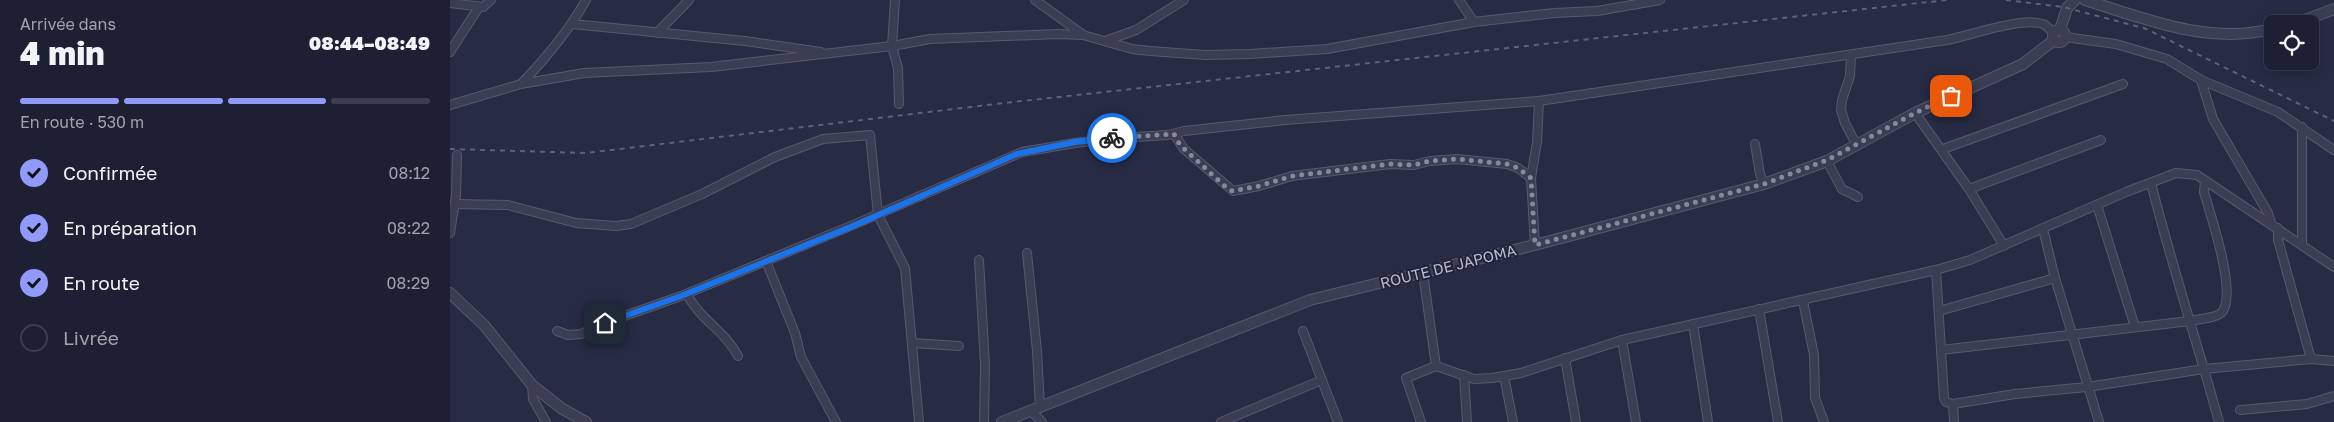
<!DOCTYPE html>
<html lang="fr">
<head>
<meta charset="utf-8">
<style>
  body { margin:0; font-family:"Golos Text",sans-serif; background:#2a2d3f; color:#f1f3f6; height:100vh; display:flex; flex-direction:column; font-size:19px; white-space:nowrap }
  * { box-sizing:border-box; margin:0 }
  p { font-size:16px; color:#a0a3ac }
  .icon { flex:none; width:28px; height:28px; fill:none; stroke:currentColor; stroke-width:2; stroke-linecap:round; stroke-linejoin:round }
  .map { position:relative; flex:1; overflow:hidden }
  .panel { display:flex; flex-direction:column; background:#1d2033; width:450px }
  .panel>* { flex:none }
  .controls { position:absolute; left:1814px; top:15px; display:grid; gap:10px }
  .controls a { display:grid; place-items:center; width:55px; height:55px; border-radius:8px; background:#1d2033; box-shadow:0 2px 12px #0003,0 0 0 1px #3b3e4e; font-size:25px }
  .pin { position:absolute; display:grid; place-items:center; width:42px; height:42px; color:#fff; margin:-21px; border-radius:10px; box-shadow:0 2px 8px #0006 }
  .courier { position:absolute; display:grid; place-items:center; width:50px; height:50px; margin:-25px; border:4px solid #1a73e8; border-radius:50%; background:#fff; color:#222; box-shadow:0 1px 6px #0007 }
  .head em { font-style:normal; font-weight:800 }
  .head div { display:flex; flex-direction:column-reverse }
  .head { display:flex; align-items:center; justify-content:space-between; height:85px; padding:0 20px }
  h1 { font-size:32px; font-weight:800; line-height:38px }
  .bar { display:grid; grid-template-columns:repeat(4,1fr); gap:8px 5px; align-content:center; height:60px; padding:0 20px }
  .bar i { height:6px; border-radius:4px; background:#3b3e4e }
  .bar .on { background:#909afa }
  .bar p { grid-column:span 4 }
  ol { padding:0 20px; list-style:none }
  li { display:flex; align-items:center; gap:15px; height:55px }
  li p { margin-inline-start:auto }
  li .icon { padding:5px; border-radius:50%; background:#909afa; color:#111; stroke-width:4 }
  li:last-child { color:#a0a3ac }
  li i { width:28px; height:28px; border:2px solid #3b3e4e; border-radius:50% }
  main { display:flex; flex:1; min-height:0 }
  .map>svg:first-child { display:block }
  .lines { fill:none; stroke-linecap:round; stroke-linejoin:round }
  .minor-casing { stroke:#57596e; stroke-width:10 }
  .tertiary-casing { stroke:#57596e; stroke-width:12 }
  .minor { stroke:#3b3e53; stroke-width:8 }
  .tertiary { stroke:#3b3e53; stroke-width:10 }
  .rail { stroke:#5d617a; stroke-width:2; stroke-dasharray:5 5; stroke-linecap:butt }
  .done { stroke:#86889d; stroke-width:5; stroke-dasharray:0 9 }
  .route { stroke:#1a73e8; stroke-width:6 }
  .labels { text-anchor:middle; dominant-baseline:central; stroke-width:4; stroke-linejoin:round; paint-order:stroke }
  .street-label { font-size:15px; fill:#b9bacd; stroke:#202339 }
</style>
</head>
<body>
<main>
<section class="panel">
<div class="head"><div><h1>4 min</h1><p>Arrivée dans</p></div><em>08:44–08:49</em></div>
<div class="bar"><i class="on"></i><i class="on"></i><i class="on"></i><i></i><p>En route · 530 m</p></div>
<ol>
<li><svg class="icon" aria-label="check" viewBox="0 0 24 24"><path d="M5 12l5 5 9-10"/></svg>Confirmée<p>08:12</p></li>
<li><svg class="icon" aria-label="check" viewBox="0 0 24 24"><path d="M5 12l5 5 9-10"/></svg>En préparation<p>08:22</p></li>
<li><svg class="icon" aria-label="check" viewBox="0 0 24 24"><path d="M5 12l5 5 9-10"/></svg>En route<p>08:29</p></li>
<li><i></i>Livrée</li>
</ol>
</section>
<div class="map">
<svg width="1884" height="422" viewBox="0 0 1884 422">
  <rect width="100%" height="100%" fill="#272b44"/>
  <g class="lines">
    <defs>
      <g id="minor">
        <polyline points="445,0 442,46 448,68 449,104"/>
        <polyline points="585,0 632,34"/>
        <polyline points="1009,0 1024,22"/>
        <polyline points="0,3 33,7 41,0"/>
        <polyline points="122,24 295,41 371,52"/>
        <polyline points="207,33 239,0"/>
        <polyline points="1615,37 1666,44 1717,59 1751,80 1828,112 1884,150"/>
        <polyline points="655,41 686,30 734,0"/>
        <polyline points="0,52 29,7"/>
        <polyline points="1401,55 1400,76 1392,100 1391,110 1395,123 1406,144"/>
        <polyline points="1751,80 1763,119 1818,213 1821,223"/>
        <path d="M71,84C96,58 118,32 136,0"/>
        <polyline points="0,105 71,84 134,73 261,67 442,46 480,39 608,34 633,35 682,49 700,51 755,55 800,54 877,49 1024,22 1104,13 1147,11 1210,0"/>
        <polyline points="1465,113 1519,189 1554,246"/>
        <polyline points="1852,127 1852,245"/>
        <polyline points="724,134 734,149 783,191 809,186 842,176 940,164 964,165 980,161 1007,159 1057,164 1068,168 1081,178"/>
        <polyline points="1305,144 1310,174 1314,184"/>
        <polyline points="1493,149 1673,84"/>
        <polyline points="1377,161 1392,189 1408,197"/>
        <path d="M1701,183C1721,263 1747,342 1769,422"/>
        <polyline points="1519,189 1651,140"/>
        <polyline points="5,204 58,205 126,223 166,226 181,224 252,194 325,157 373,139 420,135 428,215 455,268 469,422"/>
        <polyline points="1647,205 1685,327"/>
        <polyline points="1828,228 1828,240 1861,359"/>
        <polyline points="1593,229 1605,278 1649,422"/>
        <polyline points="0,233 6,195 7,155"/>
        <polyline points="1085,245 1081,178 1087,142 1089,101"/>
        <polyline points="577,253 587,351 590,407"/>
        <polyline points="529,260 535,365 534,422"/>
        <polyline points="316,261 345,333 351,357 386,422"/>
        <polyline points="1486,270 1494,398 1496,402 1503,404 1565,394 1637,387 1754,369 1861,359 1884,361"/>
        <polyline points="973,273 986,366"/>
        <path d="M237,294C249,319 275,331 288,356"/>
        <polyline points="1353,301 1364,355 1365,398 1374,422"/>
        <polyline points="1309,309 1328,422"/>
        <polyline points="1489,311 1605,278"/>
        <polyline points="1243,324 1258,422"/>
        <path d="M107,331L118,335L131,334L155,323L231,296L403,225L572,152L625,143L668,138L718,135L734,131L835,120L1089,101L1497,40C1519,36 1576,15 1595,25C1598,27 1601,31 1604,33"/>
        <polyline points="853,331 888,422"/>
        <polyline points="1172,340 1186,422"/>
        <polyline points="462,343 509,346"/>
        <path d="M1491,350L1740,321C1748,319 1769,318 1773,311C1786,289 1761,217 1754,192L1755,181"/>
        <polyline points="1115,358 1126,422"/>
        <polyline points="1014,375 1017,422"/>
        <polyline points="1054,376 1063,422"/>
        <polyline points="82,385 83,399 96,422"/>
        <polyline points="1503,404 1504,422"/>
        <polyline points="1790,410 1857,404 1884,396"/>
        <polyline points="581,411 592,422"/>
        <polyline points="771,422 872,380"/>
        <polyline points="971,422 956,378 986,366 1024,379 1042,378 1071,373 1172,340 1486,270 1520,260 1676,192 1726,173 1747,175 1884,267"/>
      </g>
      <g id="tertiary">
        <path d="M1635,0C1696,19 1758,45 1822,29"/>
        <polyline points="1844,24 1884,9"/>
        <polyline points="1610,30 1617,8 1625,0"/>
        <circle cx="1609" cy="36" r="6"/>
        <polyline points="0,293 34,325 82,385 111,408 136,422"/>
        <polyline points="552,422 860,300 1085,245 1314,184 1377,161 1465,113 1573,64 1604,40"/>
      </g>
    </defs>
    <use href="#minor" class="minor-casing"/>
    <use href="#tertiary" class="tertiary-casing"/>
    <use href="#minor" class="minor"/>
    <use href="#tertiary" class="tertiary"/>
    <g class="rail">
      <polyline points="1556,0 1613,7 1694,28 1884,121"/>
      <polyline points="0,149 136,153 554,103 1497,0"/>
    </g>
  </g>
  <g class="lines">
    <polyline class="done" points="662,138 724,134 730,145 779,190 783,191 809,186 842,176 940,164 964,165 980,161 1007,159 1057,164 1068,168 1081,178 1085,245 1314,184 1377,160 1465,113 1501,96"/>
    <polyline class="route" points="155,323 231,296 403,226 567,154 625,142 662,138"/>
  </g>
  <g class="labels">
    <g class="street-label">
      <text transform="translate(998 266) rotate(-14)">ROUTE DE JAPOMA</text>
    </g>
  </g>
</svg>
<div class="controls">
<a><svg class="icon" aria-label="locate" viewBox="0 0 24 24"><circle cx="12" cy="12" r="6"/><path d="M12 2v4M12 18v4M2 12h4M18 12h4"/></svg></a>
</div>
<div class="pin" style="left:1501px;top:96px;background:#ea580c"><svg class="icon" aria-label="bag" viewBox="0 0 24 24"><path d="M5 8h14l-1 12H6zM9 8a3 3 0 0 1 6 0"/></svg></div>
<div class="pin" style="left:155px;top:323px;background:#1f2937"><svg class="icon" aria-label="home" viewBox="0 0 24 24"><path d="M3 11l9-7 9 7M6 9v11h12V9"/></svg></div>
<div class="courier" style="left:662px;top:138px"><svg class="icon" aria-label="bike" viewBox="0 0 24 24"><circle cx="6" cy="16" r="4"/><circle cx="18" cy="16" r="4"/><path d="M6 16l4-8h5l3 8M10 8l3 8H6M13 5h3"/></svg></div>
</div>
</main>
</body>
</html>
